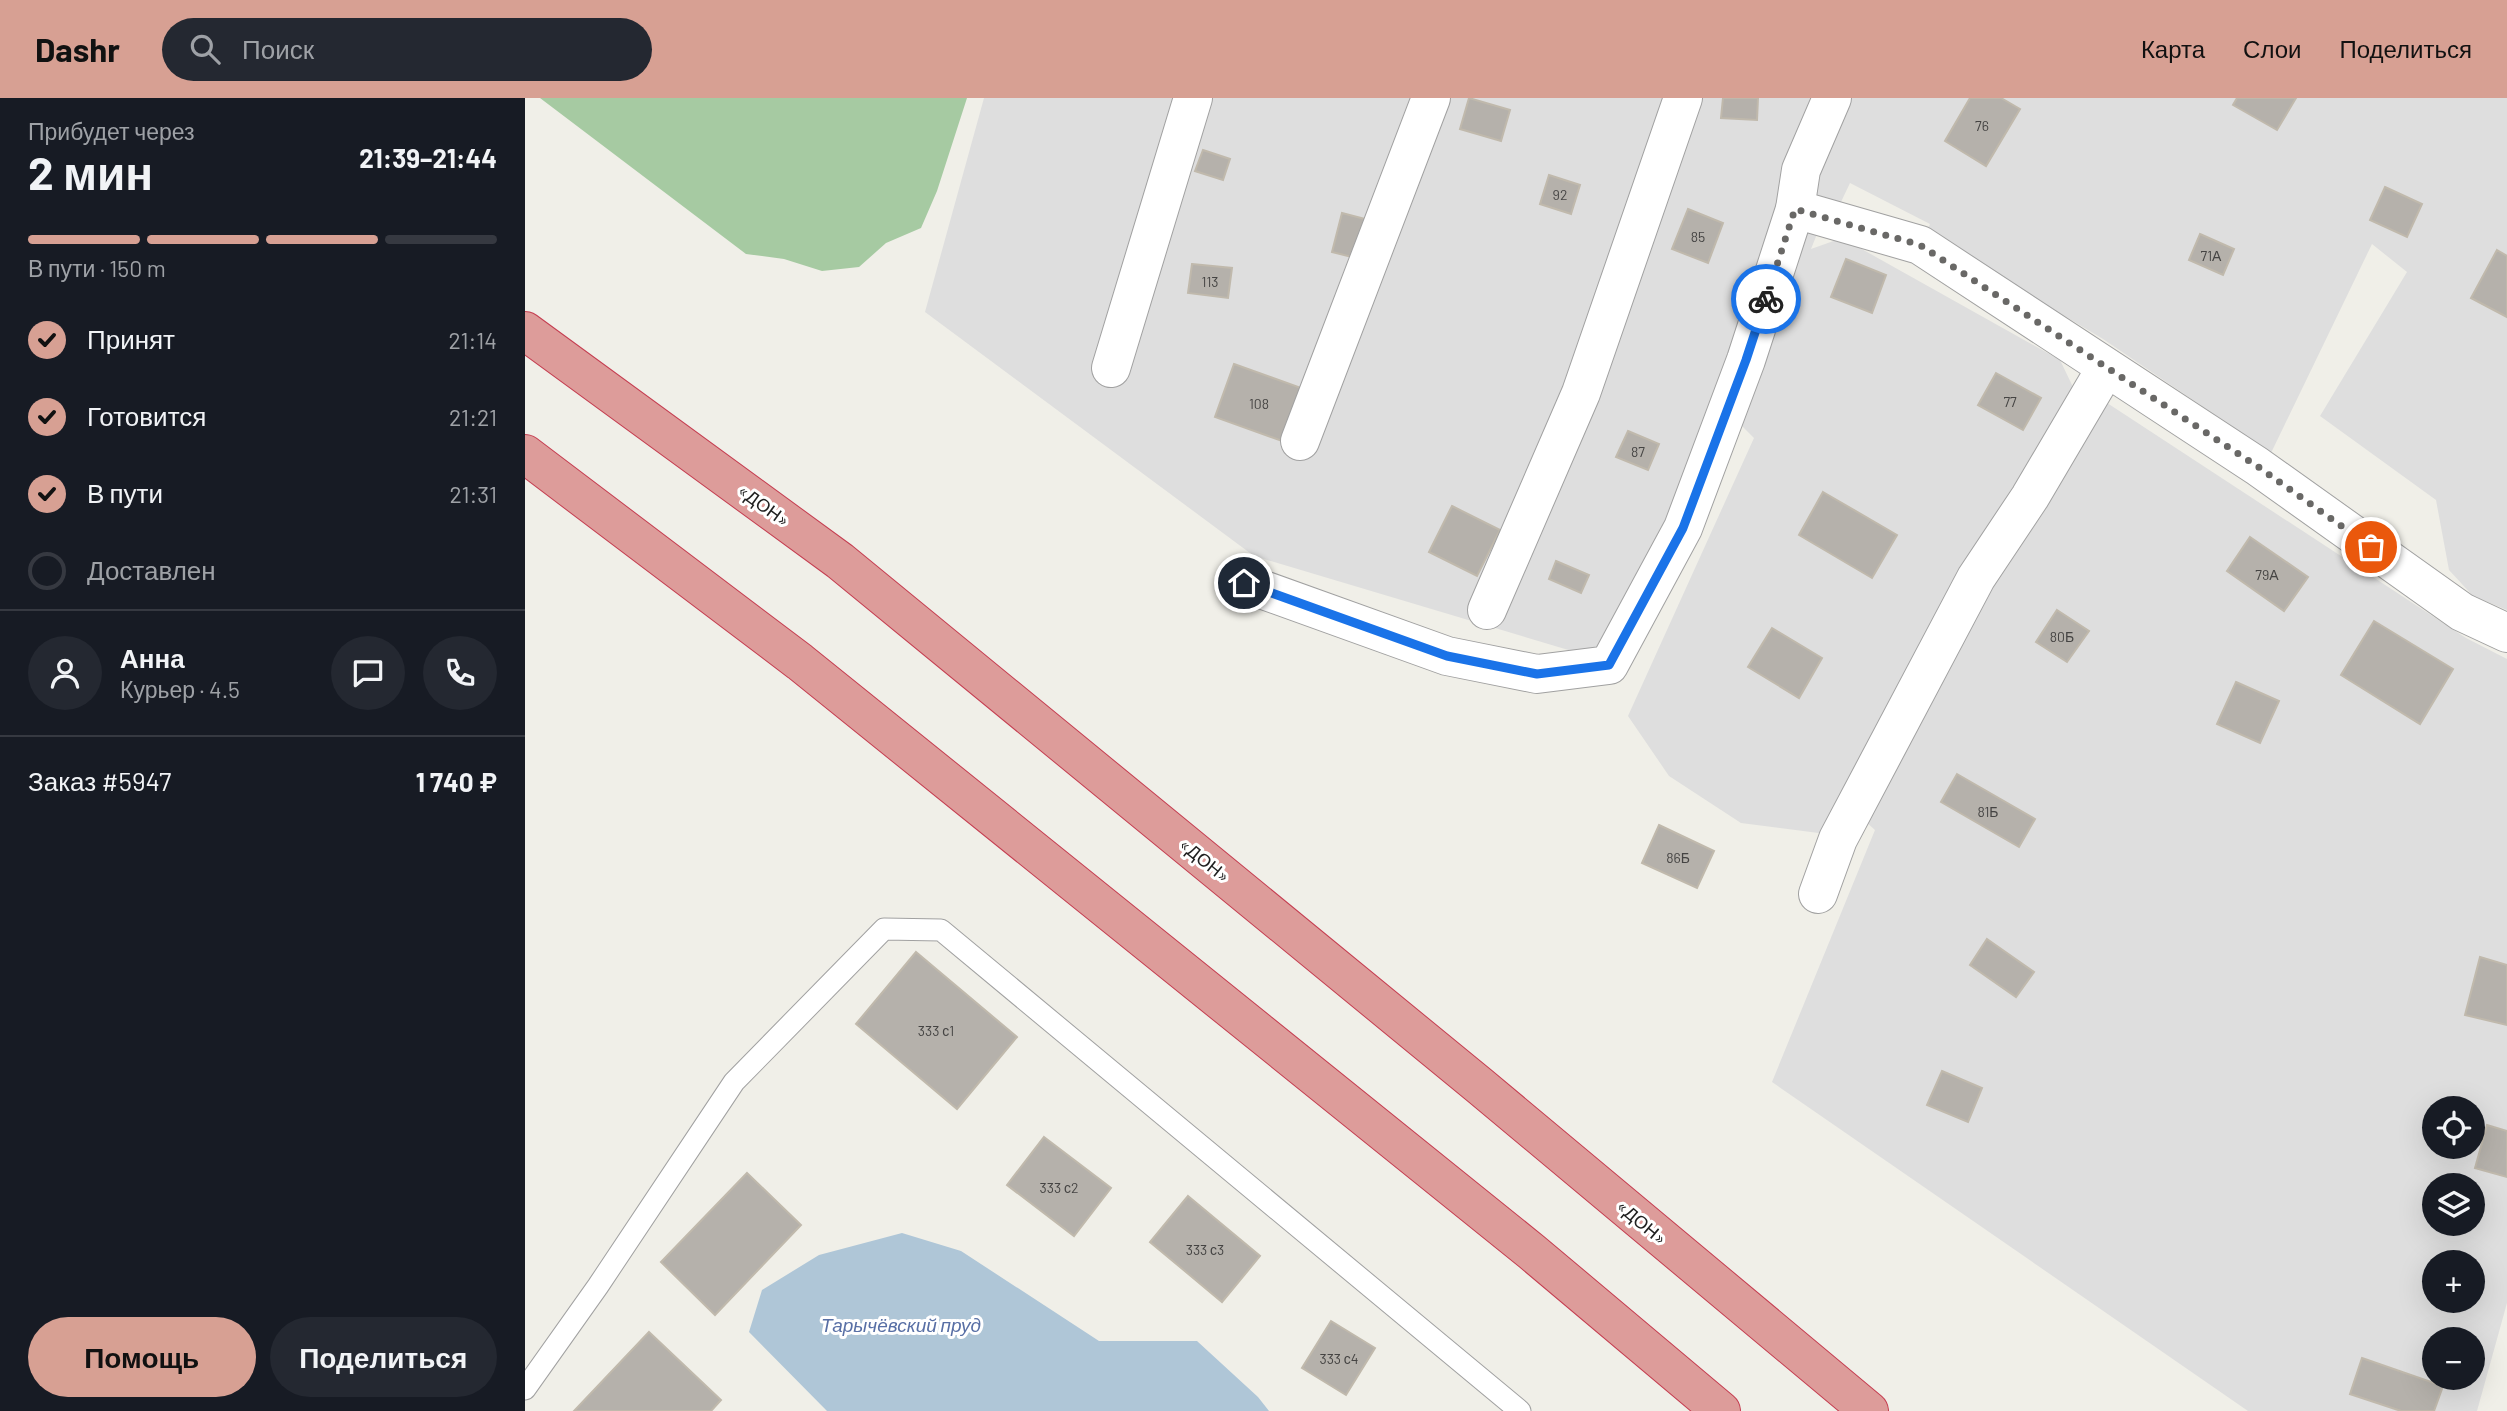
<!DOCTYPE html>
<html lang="ru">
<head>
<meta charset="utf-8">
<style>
  body { margin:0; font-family:Barlow,sans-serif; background:#242831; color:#f1f3f6; height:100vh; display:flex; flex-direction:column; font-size:26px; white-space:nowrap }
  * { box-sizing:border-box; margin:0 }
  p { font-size:23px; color:#9ea1a6 }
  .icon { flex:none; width:38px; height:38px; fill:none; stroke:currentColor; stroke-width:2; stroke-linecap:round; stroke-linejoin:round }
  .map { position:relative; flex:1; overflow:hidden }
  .sheet { display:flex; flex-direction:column; background:#171b24; width:525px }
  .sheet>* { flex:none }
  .controls { position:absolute; left:1897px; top:998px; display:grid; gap:14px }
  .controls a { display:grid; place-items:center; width:63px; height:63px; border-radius:50%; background:#171b24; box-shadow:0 7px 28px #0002; font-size:35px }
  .pin { position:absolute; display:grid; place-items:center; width:60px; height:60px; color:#fff; margin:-30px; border:4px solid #fff; border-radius:50%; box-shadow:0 2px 7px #0007 }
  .courier { position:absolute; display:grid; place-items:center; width:70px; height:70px; margin:-35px; border:5px solid #1a73e8; border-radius:50%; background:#fff; color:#222; box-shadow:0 2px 9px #0007 }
  .summary em { font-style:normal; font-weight:700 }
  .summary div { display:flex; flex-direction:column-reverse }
  .summary { display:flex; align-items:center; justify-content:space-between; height:119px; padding:0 28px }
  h1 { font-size:46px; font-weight:700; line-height:52px }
  .bar { display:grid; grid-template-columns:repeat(4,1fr); gap:10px 7px; align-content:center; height:84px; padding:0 28px }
  .bar i { height:9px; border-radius:5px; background:#363941 }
  .bar .current { background:#d7a093 }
  .bar p { grid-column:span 4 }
  .line { display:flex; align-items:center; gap:18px; padding:0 28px; border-top:2px solid #363941 }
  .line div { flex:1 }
  .round { display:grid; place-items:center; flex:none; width:74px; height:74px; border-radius:37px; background:#242831 }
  ol { padding:0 28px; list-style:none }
  li { display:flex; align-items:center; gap:21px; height:77px }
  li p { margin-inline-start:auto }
  li .icon { padding:7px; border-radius:50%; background:#d7a093; color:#111; stroke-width:4 }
  li:last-child { color:#9ea1a6 }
  li i { width:38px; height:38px; border:4px solid #363941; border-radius:50% }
  .primary-button { display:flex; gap:14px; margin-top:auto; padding:14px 28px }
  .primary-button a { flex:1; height:80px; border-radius:42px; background:#d7a093; color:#111; font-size:28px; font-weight:700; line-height:80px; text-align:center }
  .primary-button a+a { background:#242831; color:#f1f3f6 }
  header { display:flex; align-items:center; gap:42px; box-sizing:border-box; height:98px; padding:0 35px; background:#d7a093; color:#111 }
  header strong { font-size:33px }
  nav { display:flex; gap:38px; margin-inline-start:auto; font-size:24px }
  .search { width:490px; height:63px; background:#242831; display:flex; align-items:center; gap:18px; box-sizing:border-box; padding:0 24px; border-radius:38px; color:#9ea1a6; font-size:26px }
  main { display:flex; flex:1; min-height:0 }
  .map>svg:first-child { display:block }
  .residential { fill:#dedede; fill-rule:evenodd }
  .forest { fill:#a6caa2 }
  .water { fill:#afc6d7 }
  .building { fill:#b5b1ab; stroke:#c0b9ac; stroke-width:2 }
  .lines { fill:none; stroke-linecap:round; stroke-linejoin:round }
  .service-casing { stroke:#a1a1a1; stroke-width:23 }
  .minor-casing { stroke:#a1a1a1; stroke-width:40 }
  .motorway-casing { stroke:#c53e51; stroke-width:40 }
  .service { stroke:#fff; stroke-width:21 }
  .minor { stroke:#fff; stroke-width:38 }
  .motorway { stroke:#dd9c9a; stroke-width:38 }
  .done { stroke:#696866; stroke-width:7; stroke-dasharray:0 12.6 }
  .route { stroke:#1a73e8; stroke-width:9 }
  .labels { text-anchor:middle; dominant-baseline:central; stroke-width:6; stroke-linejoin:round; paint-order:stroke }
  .number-label { font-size:14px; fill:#454443 }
  .street-label { font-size:18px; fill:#202020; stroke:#fff }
  .water-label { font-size:19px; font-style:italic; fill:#586fa5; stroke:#fff }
</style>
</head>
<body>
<header>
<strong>Dashr</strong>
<div class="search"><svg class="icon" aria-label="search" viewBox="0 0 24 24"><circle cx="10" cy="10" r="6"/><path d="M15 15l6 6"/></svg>Поиск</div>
<nav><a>Карта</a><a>Слои</a><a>Поделиться</a></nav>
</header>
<main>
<section class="sheet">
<div class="summary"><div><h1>2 мин</h1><p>Прибудет через</p></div><em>21:39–21:44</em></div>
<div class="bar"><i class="current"></i><i class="current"></i><i class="current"></i><i></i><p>В пути · 150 m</p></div>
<ol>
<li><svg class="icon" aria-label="check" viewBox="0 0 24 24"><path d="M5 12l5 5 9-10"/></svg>Принят<p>21:14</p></li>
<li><svg class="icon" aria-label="check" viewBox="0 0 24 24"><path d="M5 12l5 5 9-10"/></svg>Готовится<p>21:21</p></li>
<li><svg class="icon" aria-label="check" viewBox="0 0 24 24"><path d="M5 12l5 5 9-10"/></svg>В пути<p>21:31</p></li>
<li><i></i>Доставлен</li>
</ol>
<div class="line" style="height:126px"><a class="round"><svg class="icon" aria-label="person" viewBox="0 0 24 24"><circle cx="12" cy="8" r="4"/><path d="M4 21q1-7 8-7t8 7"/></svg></a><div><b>Анна</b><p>Курьер · 4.5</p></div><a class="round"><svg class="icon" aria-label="chat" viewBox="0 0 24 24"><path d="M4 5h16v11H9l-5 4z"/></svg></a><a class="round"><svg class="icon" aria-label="phone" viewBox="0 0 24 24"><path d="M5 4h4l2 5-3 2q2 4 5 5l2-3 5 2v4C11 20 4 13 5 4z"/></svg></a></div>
<div class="line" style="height:91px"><div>Заказ #5947</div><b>1 740 ₽</b></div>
<div class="primary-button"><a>Помощь</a><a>Поделиться</a></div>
</section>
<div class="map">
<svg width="1982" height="1313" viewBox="0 0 1982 1313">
  <rect width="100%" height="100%" fill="#f0efe8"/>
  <g class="residential">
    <polygon points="459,0 1982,0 1982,512 1948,498 1924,472 1911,402 1795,318 1882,174 1847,146 1746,355 1578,241 1401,135 1405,126 1325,85 1315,106 1306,101 1286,151 1317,140 1535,262 1548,289 1309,737 1216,725 1144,678 1103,618 1229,340 1216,327 1097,568 729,458 400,214"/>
    <path d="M1573,299L1941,540L1982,561V1205L1952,1313H1723L1247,984L1350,732L1331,715ZM1909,1010H1948V1048H1909ZM1909,1087H1948V1125H1909ZM1909,1164H1948V1202H1909ZM1909,1241H1948V1279H1909Z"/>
  </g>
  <polygon class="forest" points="15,0 442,0 412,93 396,130 361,145 334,169 297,173 259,161 221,156"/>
  <polygon class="water" points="377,1135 436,1153 574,1243 672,1243 733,1299 744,1313 302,1313 224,1234 237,1192 294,1157"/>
  <g class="building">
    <polygon points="944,0 985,12 976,43 935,31"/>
    <polygon points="1198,0 1233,0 1232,22 1196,20"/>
    <polygon points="1445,0 1476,0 1495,11 1461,68 1420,43"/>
    <polygon points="1712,0 1771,0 1752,32 1708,7"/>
    <polygon points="678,52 705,61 698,82 670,73"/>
    <polygon points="1024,77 1055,87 1046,116 1015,106"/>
    <polygon points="1860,89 1897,106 1882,139 1845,122"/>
    <polygon points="1163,111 1198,125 1183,165 1147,151"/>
    <polygon points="817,115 840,121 831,160 807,154"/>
    <polygon points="1675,136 1709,151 1698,177 1664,162"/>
    <polygon points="1972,152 1982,158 1982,219 1946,200"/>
    <polygon points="1321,161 1361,177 1347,215 1306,199"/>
    <polygon points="667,166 707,170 703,200 663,195"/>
    <polygon points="709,266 779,291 760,344 690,319"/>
    <polygon points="1471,275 1516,300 1498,332 1453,307"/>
    <polygon points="1103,333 1134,346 1123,372 1091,359"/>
    <polygon points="1298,394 1372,437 1347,480 1274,437"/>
    <polygon points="927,408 975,432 952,478 904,454"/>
    <polygon points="1725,439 1783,479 1759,513 1702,473"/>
    <polygon points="1031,463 1064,477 1056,495 1024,481"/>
    <polygon points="1532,512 1564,533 1542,564 1511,544"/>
    <polygon points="1849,523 1928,571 1895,626 1816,577"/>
    <polygon points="1247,530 1297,560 1274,600 1223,569"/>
    <polygon points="1711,584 1754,603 1735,645 1692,626"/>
    <polygon points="1432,676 1510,721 1494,749 1416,704"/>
    <polygon points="1134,727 1189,753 1172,790 1117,765"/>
    <polygon points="1462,841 1509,874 1491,899 1445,867"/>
    <polygon points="391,854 492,939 432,1011 331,926"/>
    <polygon points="1955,859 1982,867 1982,927 1940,917"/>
    <polygon points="1417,973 1457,990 1443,1024 1402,1007"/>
    <polygon points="1962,1027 1982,1033 1982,1079 1950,1070"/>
    <polygon points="519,1039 586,1090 549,1138 482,1087"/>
    <polygon points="222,1075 276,1127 190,1217 136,1164"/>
    <polygon points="663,1098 735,1158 697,1204 625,1144"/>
    <polygon points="806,1223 850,1250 821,1297 777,1270"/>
    <polygon points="124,1234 196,1302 186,1313 49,1313"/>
    <polygon points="1837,1260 1918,1288 1909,1313 1876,1313 1825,1296"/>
  </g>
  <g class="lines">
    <defs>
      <polyline id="service" points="0,1291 73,1188 209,984 359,831 416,832 995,1313"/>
      <g id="minor">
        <polyline points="1270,111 1395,147 1732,368 1937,514 1982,535"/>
        <polyline points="586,270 668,0"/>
        <polyline points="775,343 906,0"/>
        <polyline points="719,485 922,558 1012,576 1084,567 1158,430 1221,262 1270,111 1276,72 1307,0"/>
        <polyline points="962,512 1056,295 1158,0"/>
        <polyline points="1293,796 1313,741 1451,480 1505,399 1581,270"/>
      </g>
      <g id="motorway">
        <polyline points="0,233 315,463 955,988 1344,1313"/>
        <polyline points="0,356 275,564 1007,1154 1196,1313"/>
      </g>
    </defs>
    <use href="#service" class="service-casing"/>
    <use href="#minor" class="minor-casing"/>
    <use href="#motorway" class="motorway-casing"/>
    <use href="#service" class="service"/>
    <use href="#minor" class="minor"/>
    <use href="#motorway" class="motorway"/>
  </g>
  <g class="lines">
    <polyline class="done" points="1241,201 1270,111 1395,147 1732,368 1846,449"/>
    <polyline class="route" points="719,485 922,558 1012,576 1084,567 1158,430 1221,262 1241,201"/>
  </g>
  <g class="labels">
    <g class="number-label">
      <text x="1457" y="27">76</text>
      <text x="1035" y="96">92</text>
      <text x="1173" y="138">85</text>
      <text x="1686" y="157">71А</text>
      <text x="685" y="183">113</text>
      <text x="1485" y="303">77</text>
      <text x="734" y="305">108</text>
      <text x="1113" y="353">87</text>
      <text x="1742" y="476">79А</text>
      <text x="1537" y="538">80Б</text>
      <text x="1463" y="713">81Б</text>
      <text x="1153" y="759">86Б</text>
      <text x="411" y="932">333 с1</text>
      <text x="534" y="1089">333 с2</text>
      <text x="680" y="1151">333 с3</text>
      <text x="814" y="1260">333 с4</text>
    </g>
    <g class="street-label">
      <text transform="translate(239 407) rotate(36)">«ДОН»</text>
      <text transform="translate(680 762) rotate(39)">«ДОН»</text>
      <text transform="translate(1117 1124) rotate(40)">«ДОН»</text>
    </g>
    <g class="water-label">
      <text x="376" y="1226">Тарычёвский пруд</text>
    </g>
  </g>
</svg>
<div class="controls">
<a><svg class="icon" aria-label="locate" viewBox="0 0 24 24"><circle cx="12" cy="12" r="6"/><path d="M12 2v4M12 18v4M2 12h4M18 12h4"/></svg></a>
<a><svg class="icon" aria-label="layers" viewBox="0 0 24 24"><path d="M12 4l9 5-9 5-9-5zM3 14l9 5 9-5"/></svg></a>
<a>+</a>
<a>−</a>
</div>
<div class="pin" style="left:1846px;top:449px;background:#ea580c"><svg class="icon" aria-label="bag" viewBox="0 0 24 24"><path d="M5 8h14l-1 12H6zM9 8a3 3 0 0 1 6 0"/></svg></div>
<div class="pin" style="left:719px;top:485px;background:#1f2937"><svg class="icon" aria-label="home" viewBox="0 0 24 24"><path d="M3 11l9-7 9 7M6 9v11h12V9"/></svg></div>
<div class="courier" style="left:1241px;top:201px"><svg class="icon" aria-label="bike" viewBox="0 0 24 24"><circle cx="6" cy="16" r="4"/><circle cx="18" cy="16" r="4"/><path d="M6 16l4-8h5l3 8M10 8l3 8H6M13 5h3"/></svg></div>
</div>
</main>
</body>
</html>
